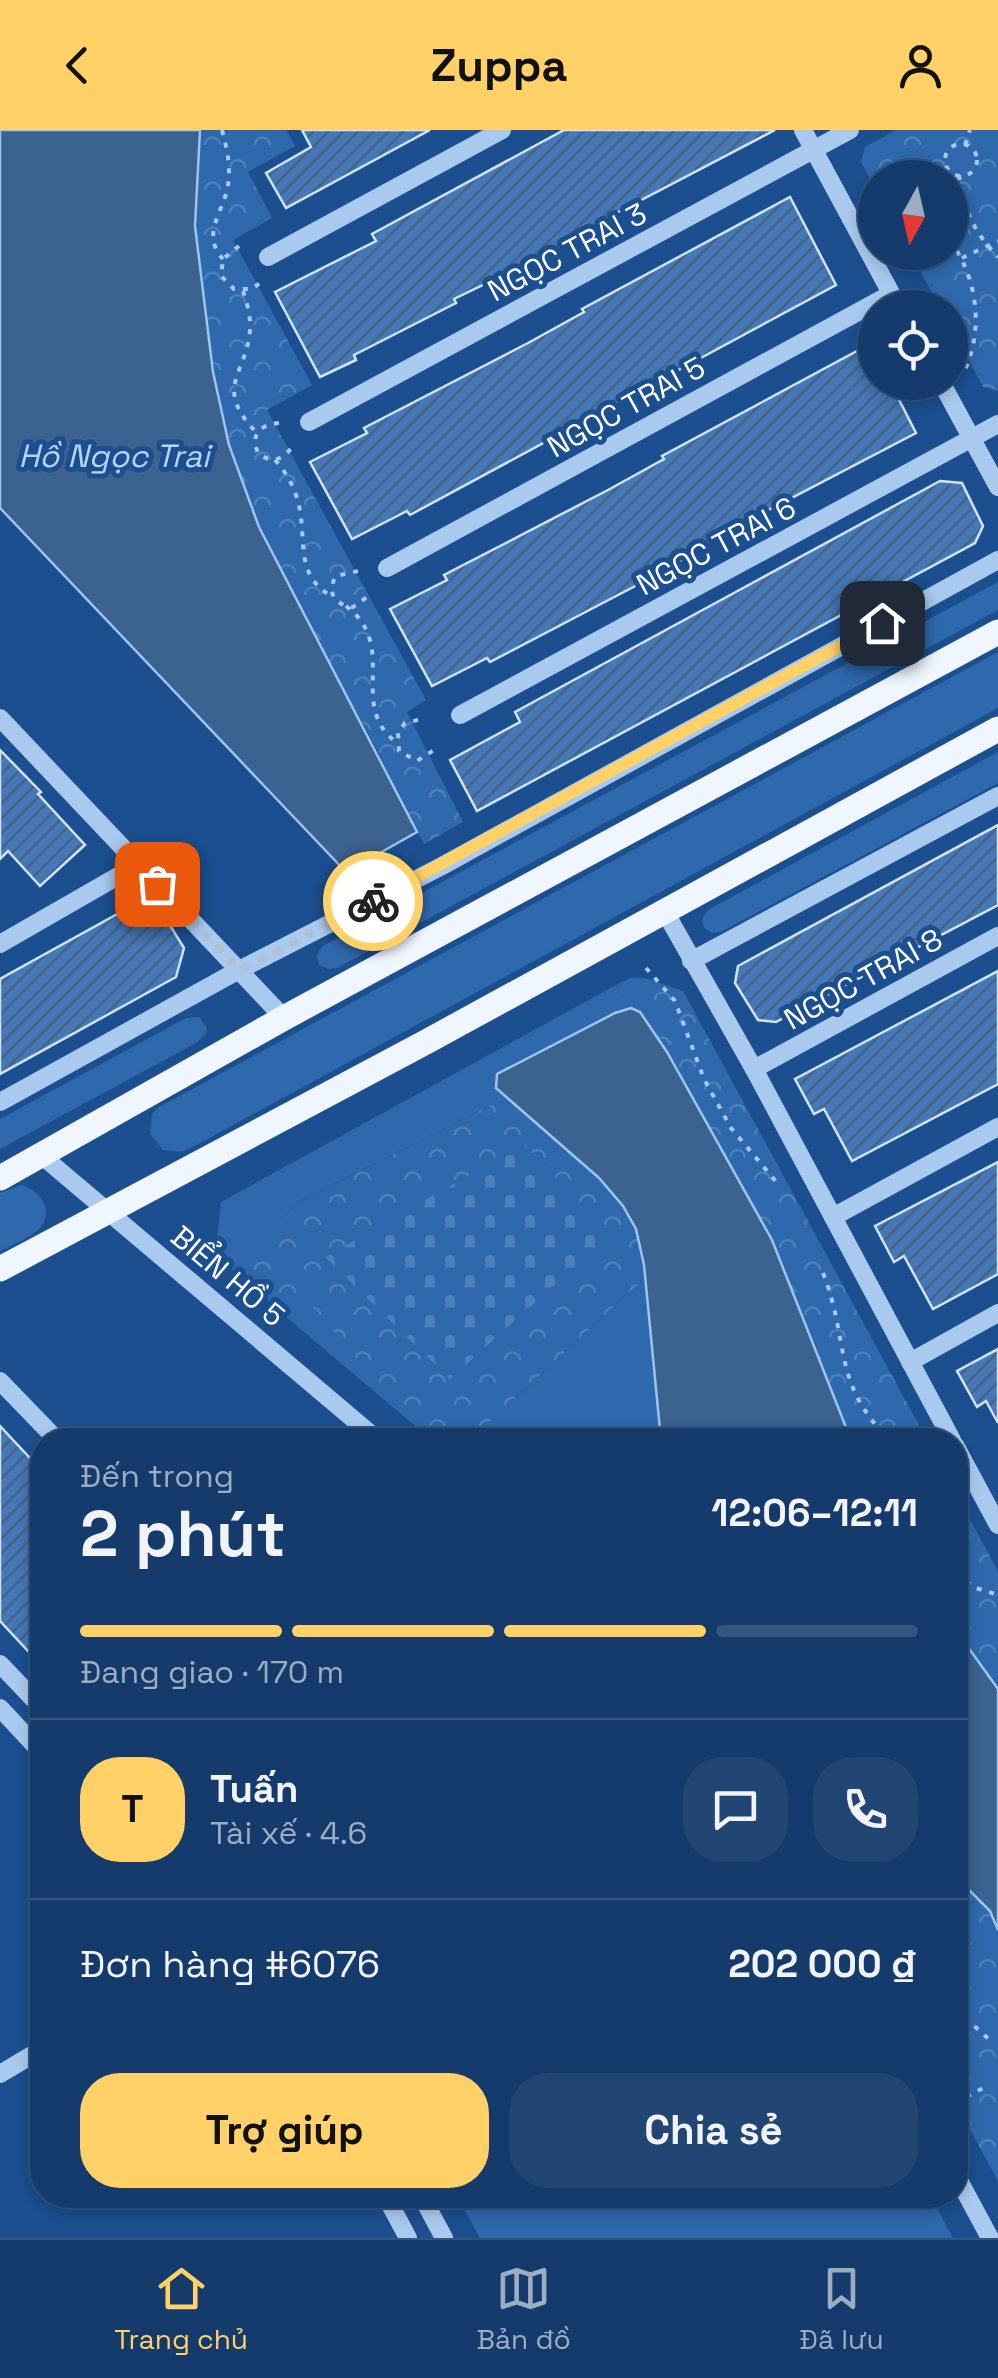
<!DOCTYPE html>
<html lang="vi">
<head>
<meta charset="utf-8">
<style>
  body { margin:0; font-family:"Space Grotesk",sans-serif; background:#214673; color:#f1f3f6; height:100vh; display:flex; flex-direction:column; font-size:38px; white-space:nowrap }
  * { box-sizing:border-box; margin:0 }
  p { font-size:32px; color:#9dadc1 }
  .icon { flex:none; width:55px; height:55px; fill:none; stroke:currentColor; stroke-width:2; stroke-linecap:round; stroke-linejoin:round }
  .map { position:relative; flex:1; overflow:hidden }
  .drawer { position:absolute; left:30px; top:1298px; width:938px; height:780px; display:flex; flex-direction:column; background:#143b6b; border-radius:40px; box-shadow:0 5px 15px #0003,0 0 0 2px #33557e }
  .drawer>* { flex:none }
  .needle { width:65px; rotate:188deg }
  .tools { position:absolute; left:858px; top:30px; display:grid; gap:20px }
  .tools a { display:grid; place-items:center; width:110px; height:110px; border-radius:50%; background:#143b6b; box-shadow:0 5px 15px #0003,0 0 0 2px #33557e; font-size:50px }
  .pin { position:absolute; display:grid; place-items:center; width:85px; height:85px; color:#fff; margin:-42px; border-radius:20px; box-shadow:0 5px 15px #0006 }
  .courier { position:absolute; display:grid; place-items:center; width:100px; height:100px; margin:-50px; border:8px solid #ffd166; border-radius:50%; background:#fff; color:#222; box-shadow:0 2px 12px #0007 }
  .head em { font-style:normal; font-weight:600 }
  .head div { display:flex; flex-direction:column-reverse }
  .head { display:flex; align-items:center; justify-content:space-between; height:170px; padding:0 50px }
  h1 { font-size:65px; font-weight:600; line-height:75px }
  .bar { display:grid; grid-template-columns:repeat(4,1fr); gap:15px 10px; align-content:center; height:120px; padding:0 50px }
  .bar i { height:12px; border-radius:8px; background:#33557e }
  .bar .selected { background:#ffd166 }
  .bar p { grid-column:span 4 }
  .line { display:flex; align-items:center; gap:25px; padding:0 50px; border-top:2px solid #33557e }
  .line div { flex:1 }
  .round { display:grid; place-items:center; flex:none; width:105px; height:105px; border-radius:40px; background:#214673 }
  .cta { display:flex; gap:20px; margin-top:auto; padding:20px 50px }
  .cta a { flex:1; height:115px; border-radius:40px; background:#ffd166; color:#111; font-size:40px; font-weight:600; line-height:115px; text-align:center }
  .cta a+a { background:#214673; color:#f1f3f6 }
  header { display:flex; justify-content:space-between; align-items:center; height:130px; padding:0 50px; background:#ffd166; color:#111; font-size:45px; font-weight:600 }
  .menu { display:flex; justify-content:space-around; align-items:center; height:140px; border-top:2px solid #33557e; background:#143b6b; font-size:28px; color:#9dadc1 }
  .menu a { display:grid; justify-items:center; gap:5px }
  .menu .selected { color:#ffd166 }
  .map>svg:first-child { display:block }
  .grass { fill:#2e69ad }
  .forest { fill:url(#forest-crowns) }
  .cemetery { fill:url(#cemetery-stones) }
  .water { fill:#3c6290; stroke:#9cc4f0; stroke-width:2.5 }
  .building { fill:url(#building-hatch); stroke:#cfe3fa; stroke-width:2.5 }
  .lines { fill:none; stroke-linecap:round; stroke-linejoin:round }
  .path { stroke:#a9c9ee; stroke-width:4; stroke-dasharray:5 8; stroke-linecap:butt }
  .minor { stroke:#a9c9ee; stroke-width:18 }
  .major { stroke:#f0f6ff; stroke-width:25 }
  .done { stroke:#afc1d8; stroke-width:10; stroke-dasharray:0 18 }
  .route { stroke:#ffd166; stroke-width:12 }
  .labels { text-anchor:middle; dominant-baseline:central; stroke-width:10; stroke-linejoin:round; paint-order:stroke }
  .street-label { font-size:30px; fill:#fff; stroke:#1b4f8f }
  .water-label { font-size:32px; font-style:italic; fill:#b5d3f5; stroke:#1b4f8f }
</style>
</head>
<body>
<header><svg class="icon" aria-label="back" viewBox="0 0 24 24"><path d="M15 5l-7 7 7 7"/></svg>Zuppa<svg class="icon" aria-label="person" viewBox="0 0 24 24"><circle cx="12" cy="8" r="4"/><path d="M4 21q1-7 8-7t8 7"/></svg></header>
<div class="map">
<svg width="998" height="2108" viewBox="0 0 998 2108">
  <defs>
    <pattern id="forest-crowns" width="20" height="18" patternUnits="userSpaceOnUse" patternTransform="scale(2.5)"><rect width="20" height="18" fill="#2e69ad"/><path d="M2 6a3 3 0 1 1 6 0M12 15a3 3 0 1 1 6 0" fill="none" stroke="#4d80b9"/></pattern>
    <pattern id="cemetery-stones" width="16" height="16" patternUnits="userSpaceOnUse" patternTransform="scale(2.5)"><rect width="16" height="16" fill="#2e69ad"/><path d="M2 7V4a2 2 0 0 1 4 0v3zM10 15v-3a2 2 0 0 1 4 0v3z" fill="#4d80b9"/></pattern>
    <pattern id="building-hatch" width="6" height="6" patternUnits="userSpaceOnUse" patternTransform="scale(2.5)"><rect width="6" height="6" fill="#4478b7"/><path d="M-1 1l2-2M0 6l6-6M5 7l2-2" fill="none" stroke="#486282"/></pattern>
  </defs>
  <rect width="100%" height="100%" fill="#1b4f8f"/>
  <g class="grass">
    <polygon points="998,452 998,480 337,838 328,839 319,835 317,825 323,816"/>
    <polygon points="998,522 998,578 191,1018 181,1022 163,1020 150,1004 152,984 159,977"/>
    <polygon points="998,622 998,653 721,802 712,803 704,798 702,789 708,780"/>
    <polygon points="616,855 631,878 615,883 497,944 496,958 507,967 300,1071 281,1089 251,1147 260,1163 215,1126 221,1072"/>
    <polygon points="199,887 207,898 206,904 196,913 0,1019 0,989 186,888"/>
    <path d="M21,1055C41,1060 56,1082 38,1100C28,1109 12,1115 0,1121V1063Z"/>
    <polygon points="645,1148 661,1310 470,1310"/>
    <path d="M308,1170C351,1224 394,1272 452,1310H432L286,1187Z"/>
    <polygon points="456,2065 930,2065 953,2108 480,2108"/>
  </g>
  <g class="forest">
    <path d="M200,0H286L295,16L248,42L272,88L233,110L312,255L267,280L426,570L407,582L463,692L424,714C404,679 388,641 369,605C332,536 289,469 259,396C207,273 187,133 200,0Z"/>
    <polygon points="896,0 998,0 998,261 983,257 950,195 950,178 940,177 910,123 950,122 950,48 875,48 875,58 861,32 865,17"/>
    <polygon points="630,848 645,848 683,861 927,1310 851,1310 772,1110 667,922 640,882 631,878 616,855"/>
    <path d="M507,967C549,1005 609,1043 634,1095C641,1110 643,1131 645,1148L470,1310C465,1310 459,1311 454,1310C416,1303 334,1203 308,1171L286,1187L260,1163L251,1147L252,1128L261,1111L281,1089L300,1071Z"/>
    <polygon points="955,1362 998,1441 998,1559 955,1499"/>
    <polygon points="955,1746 990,1781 998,1800 998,2051 955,1972"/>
  </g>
  <polygon class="cemetery" points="524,1014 610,1105 450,1249 325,1127"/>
  <g class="water">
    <polygon points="0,0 200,0 195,96 213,242 229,315 259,397 417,702 346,742 0,378"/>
    <polygon points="631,878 640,882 667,922 772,1110 851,1310 661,1310 644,1135 636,1099 623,1076 599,1048 496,958 497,944 615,883"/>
    <polygon points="955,1499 998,1559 998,1800 990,1781 955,1746"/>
  </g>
  <g class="building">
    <polygon points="302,0 430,0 286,78 266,43 311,17"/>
    <polygon points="564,0 775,0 607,88 608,91 555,120 454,169 456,173 354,225 356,230 320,247 275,162 376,111 372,104"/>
    <polygon points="790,67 836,155 410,385 407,381 352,409 310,332 367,303 364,298 528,213 584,182 582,179"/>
    <polygon points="870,214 875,224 875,252 890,252 916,303 692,420 694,423 641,453 490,532 487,528 432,556 390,479 447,450 444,445 608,360 664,329 662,326"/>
    <polygon points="940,351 962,353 983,396 975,413 477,681 450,630 520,592 515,582"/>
    <polygon points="0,620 41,662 38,664 85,715 40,756 8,721 0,729"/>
    <polygon points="998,695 998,775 776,892 758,890 735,853 738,836"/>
    <polygon points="130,777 160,779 184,818 176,847 0,944 0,849"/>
    <polygon points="998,841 998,954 852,1031 824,979 814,984 795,949"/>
    <polygon points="998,1032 998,1144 933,1179 904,1126 894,1132 875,1096"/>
    <polygon points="998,1219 998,1293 986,1271 977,1277 957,1241"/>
    <polygon points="0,1296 42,1341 42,1536 0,1491"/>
  </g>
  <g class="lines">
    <g class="path">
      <path d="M222,0C227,19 231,36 228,55C224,82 200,104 223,129"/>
      <circle cx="961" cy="30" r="16"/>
      <polyline points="965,15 970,0"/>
      <path d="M959,45C963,79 974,102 998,127"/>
      <polyline points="867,60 875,62"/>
      <path d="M950,110C977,148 984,197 965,240"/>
      <polyline points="239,116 223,129 221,146 234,159 252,159 260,153"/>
      <polyline points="962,128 998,111"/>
      <path d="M243,161C247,173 251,187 250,200C247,244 212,257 257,303"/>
      <path d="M279,293C260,295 250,304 258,323C271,334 283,330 292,317"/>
      <path d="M275,330C288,344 297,362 300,381C306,415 296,447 333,467"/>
      <path d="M358,441L336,446C326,463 335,475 353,477L371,464"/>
      <path d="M346,476C400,517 347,575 396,612"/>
      <polyline points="418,590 405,593 398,602 399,621 417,631 434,620"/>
      <polyline points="646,838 675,871 704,949 731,998 778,1054"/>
      <path d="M823,1143C850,1211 831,1253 890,1310"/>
      <polyline points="955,1444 976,1458 998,1465"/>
      <polyline points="955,1879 991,1911"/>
      <polyline points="955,1973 985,1957"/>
    </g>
    <g class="minor">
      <polyline points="803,0 899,178"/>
      <polyline points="268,127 502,0"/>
      <polyline points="941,252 998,357"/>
      <polyline points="309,292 850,0"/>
      <polyline points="387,438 891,164"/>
      <polyline points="460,585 998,294"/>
      <polyline points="0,588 284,888"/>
      <polyline points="664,780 754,939 952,1310"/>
      <polyline points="0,814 139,734"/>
      <polyline points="691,831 998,666"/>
      <polyline points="754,939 998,806"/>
      <polyline points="0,972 239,840 442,736 998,430"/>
      <polyline points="41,1025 378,1310"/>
      <polyline points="833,1087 998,997"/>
      <polyline points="910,1232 998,1183"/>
      <polyline points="0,1251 57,1310"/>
      <polyline points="955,1315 998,1395"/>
      <polyline points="0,1534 42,1578"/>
      <polyline points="0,1578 42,1623"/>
      <polyline points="0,1944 42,1919"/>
      <polyline points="955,2043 990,2108"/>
      <polyline points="385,2065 408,2108"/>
      <polyline points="421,2065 444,2108"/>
    </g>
    <g class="major">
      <polyline points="0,1048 284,888 998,502"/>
      <polyline points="0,1139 426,912 998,599"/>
    </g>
  </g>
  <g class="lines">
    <polyline class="done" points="157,754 239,840 373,771"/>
    <polyline class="route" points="373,771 882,493"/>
  </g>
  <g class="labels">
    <g class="street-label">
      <text transform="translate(567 122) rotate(-28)">NGỌC TRAI 3</text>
      <text transform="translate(626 277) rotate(-29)">NGỌC TRAI 5</text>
      <text transform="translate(716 416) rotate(-28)">NGỌC TRAI 6</text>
      <text transform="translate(863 849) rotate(-29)">NGỌC TRAI 8</text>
      <text transform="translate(228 1146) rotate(40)">BIỂN HỒ 5</text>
    </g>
    <g class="water-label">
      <text x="114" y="326">Hồ Ngọc Trai</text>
    </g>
  </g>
</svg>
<div class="tools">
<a><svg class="needle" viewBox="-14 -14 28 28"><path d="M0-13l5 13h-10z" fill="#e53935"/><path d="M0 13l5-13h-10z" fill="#9dadc1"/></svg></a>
<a><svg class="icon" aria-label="locate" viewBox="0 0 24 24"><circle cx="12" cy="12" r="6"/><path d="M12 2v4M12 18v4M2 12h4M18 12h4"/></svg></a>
</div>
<div class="pin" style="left:157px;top:754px;background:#ea580c"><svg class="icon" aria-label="bag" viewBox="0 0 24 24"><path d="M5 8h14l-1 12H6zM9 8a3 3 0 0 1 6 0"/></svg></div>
<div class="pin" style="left:882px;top:493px;background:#1f2937"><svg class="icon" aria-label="home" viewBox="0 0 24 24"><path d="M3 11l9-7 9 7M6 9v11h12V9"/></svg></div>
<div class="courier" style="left:373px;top:771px"><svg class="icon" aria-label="bike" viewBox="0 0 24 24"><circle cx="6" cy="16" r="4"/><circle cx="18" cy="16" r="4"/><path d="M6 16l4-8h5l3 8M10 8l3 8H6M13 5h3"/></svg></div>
<section class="drawer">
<div class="head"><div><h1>2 phút</h1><p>Đến trong</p></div><em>12:06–12:11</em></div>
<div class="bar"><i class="selected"></i><i class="selected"></i><i class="selected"></i><i></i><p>Đang giao · 170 m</p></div>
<div class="line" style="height:180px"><b class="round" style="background:#ffd166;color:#111">T</b><div><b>Tuấn</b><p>Tài xế · 4.6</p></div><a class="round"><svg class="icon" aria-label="chat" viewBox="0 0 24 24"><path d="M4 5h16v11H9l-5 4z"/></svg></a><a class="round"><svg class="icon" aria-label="phone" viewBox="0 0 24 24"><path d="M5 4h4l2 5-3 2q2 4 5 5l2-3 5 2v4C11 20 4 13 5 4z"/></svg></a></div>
<div class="line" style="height:130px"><div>Đơn hàng #6076</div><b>202 000 ₫</b></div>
<div class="cta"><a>Trợ giúp</a><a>Chia sẻ</a></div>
</section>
</div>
<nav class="menu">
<a class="selected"><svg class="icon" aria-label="home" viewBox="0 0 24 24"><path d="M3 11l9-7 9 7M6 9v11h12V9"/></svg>Trang chủ</a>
<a><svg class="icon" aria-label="map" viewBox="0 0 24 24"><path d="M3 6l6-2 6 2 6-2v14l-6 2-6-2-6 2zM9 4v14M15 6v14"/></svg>Bản đồ</a>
<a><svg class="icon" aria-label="saved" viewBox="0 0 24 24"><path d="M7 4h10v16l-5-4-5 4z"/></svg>Đã lưu</a>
</nav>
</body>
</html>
